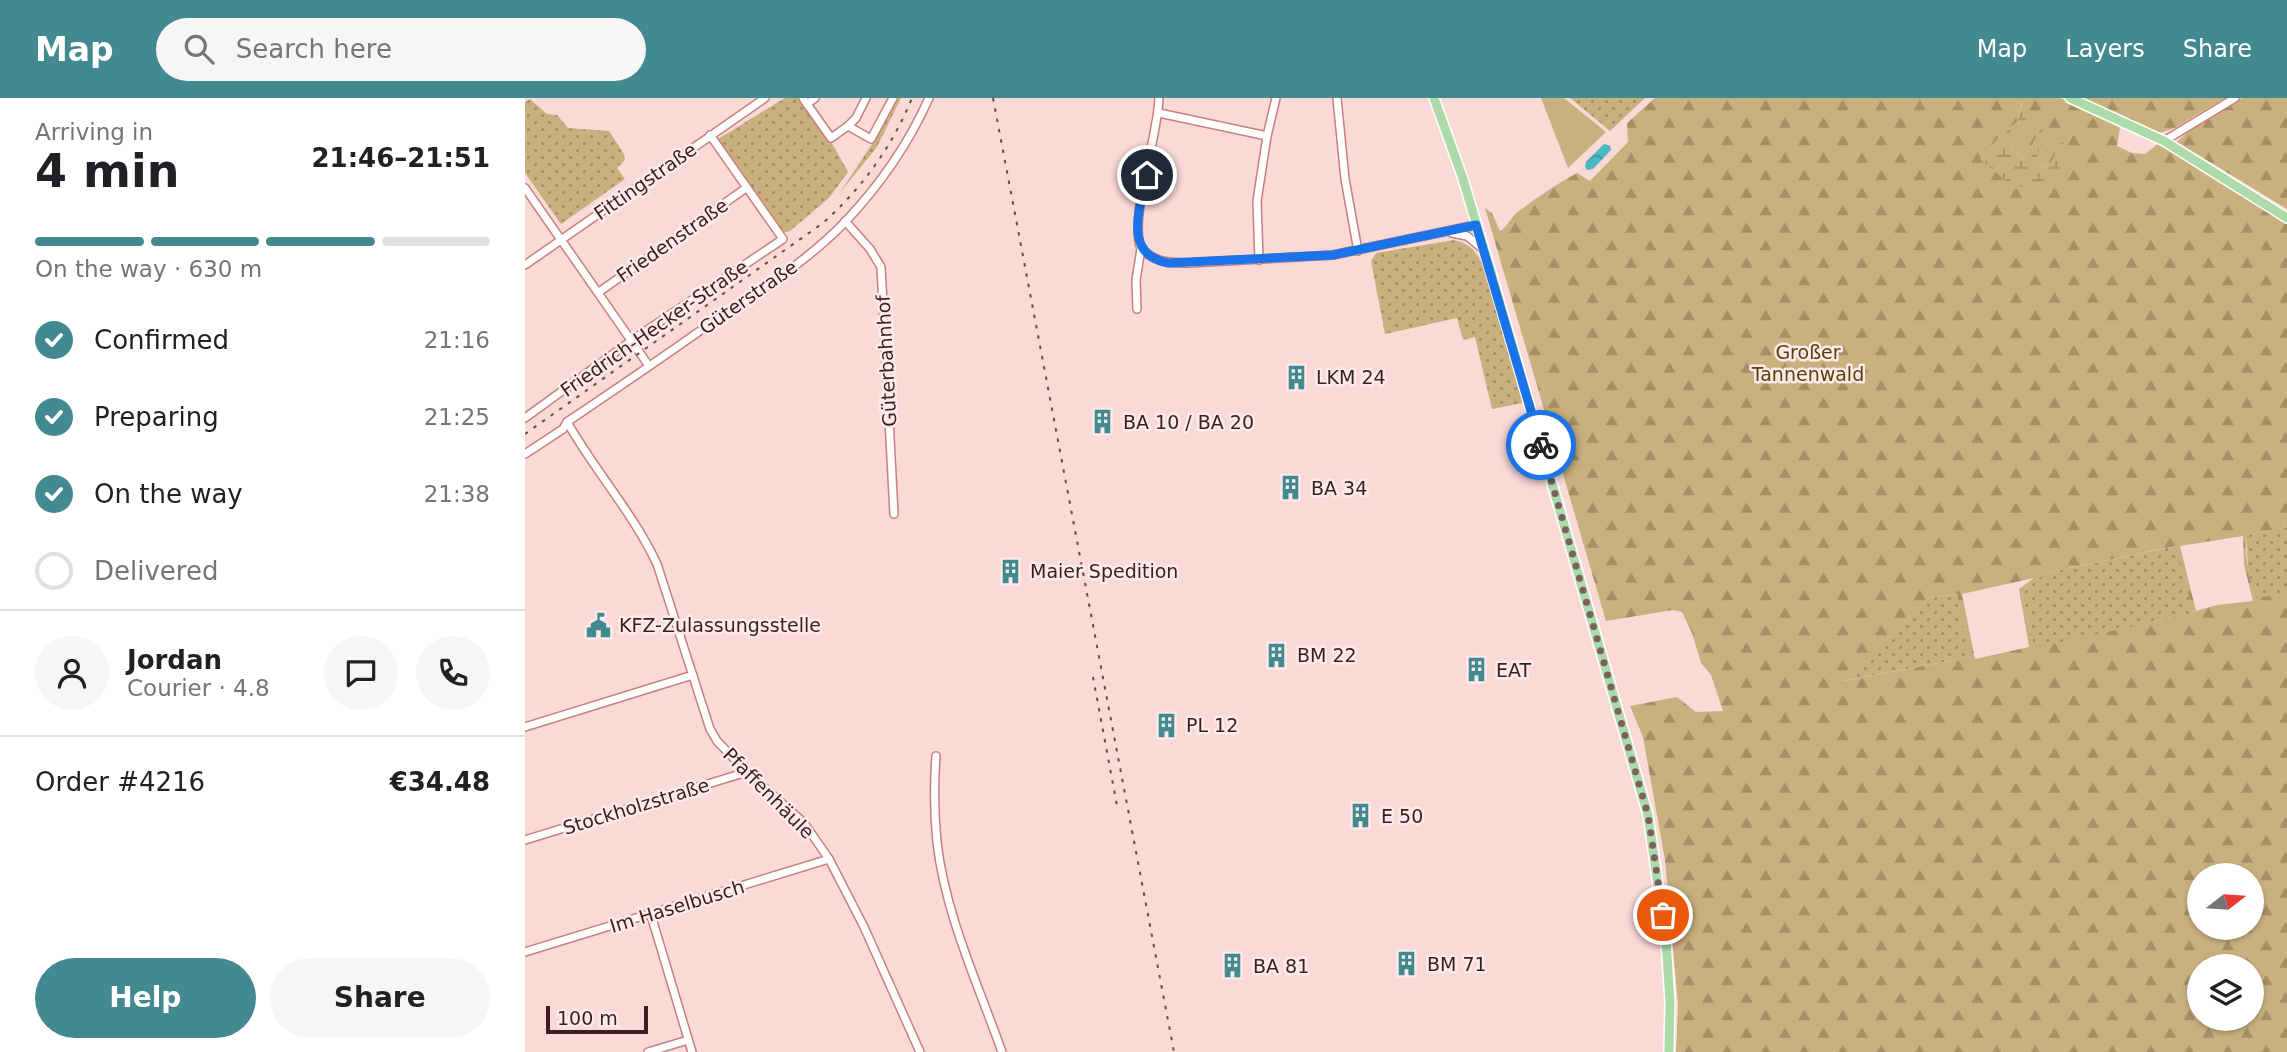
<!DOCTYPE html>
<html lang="en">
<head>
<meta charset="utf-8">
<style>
  body { margin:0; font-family:"DejaVu Sans",sans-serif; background:#f6f6f6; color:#202124; height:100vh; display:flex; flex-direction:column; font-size:26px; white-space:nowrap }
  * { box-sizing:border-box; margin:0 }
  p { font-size:23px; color:#757577 }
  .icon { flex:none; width:38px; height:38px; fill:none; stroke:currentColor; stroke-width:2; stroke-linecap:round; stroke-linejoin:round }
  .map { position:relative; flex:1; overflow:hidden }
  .sheet { display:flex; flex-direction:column; background:#fff; width:525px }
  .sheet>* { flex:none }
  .needle { width:46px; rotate:73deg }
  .controls { position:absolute; left:1662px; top:765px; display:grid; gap:14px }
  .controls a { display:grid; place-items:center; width:77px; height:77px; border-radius:50%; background:#fff; box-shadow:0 2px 5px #0004; font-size:35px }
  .scale { position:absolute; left:21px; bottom:18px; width:102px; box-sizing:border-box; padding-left:7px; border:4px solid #3b1e1d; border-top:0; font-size:19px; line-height:24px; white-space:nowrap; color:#3b1e1d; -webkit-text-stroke:5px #fcebea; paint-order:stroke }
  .pin { position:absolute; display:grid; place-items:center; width:60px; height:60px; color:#fff; margin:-30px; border:4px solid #fff; border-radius:50%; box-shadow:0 2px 7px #0007 }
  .courier { position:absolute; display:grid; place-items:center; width:70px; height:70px; margin:-35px; border:5px solid #1a73e8; border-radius:50%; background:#fff; color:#222; box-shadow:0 2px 9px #0007 }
  .headline em { font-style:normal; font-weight:700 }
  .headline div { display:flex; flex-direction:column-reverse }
  .headline { display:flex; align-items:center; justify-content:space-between; height:119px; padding:0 35px }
  h1 { font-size:46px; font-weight:700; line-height:52px }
  .bar { display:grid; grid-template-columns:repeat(4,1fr); gap:10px 7px; align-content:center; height:84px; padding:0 35px }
  .bar i { height:9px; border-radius:5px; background:#e0e0e0 }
  .bar .active { background:#428a90 }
  .bar p { grid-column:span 4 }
  .line { display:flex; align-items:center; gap:18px; padding:0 35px; border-top:2px solid #e0e0e0 }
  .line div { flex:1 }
  .round { display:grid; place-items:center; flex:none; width:74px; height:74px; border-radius:37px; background:#f6f6f6 }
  ol { padding:0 35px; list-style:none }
  li { display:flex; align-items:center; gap:21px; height:77px }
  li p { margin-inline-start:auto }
  li .icon { padding:7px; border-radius:50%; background:#428a90; color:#fff; stroke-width:4 }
  li:last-child { color:#757577 }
  li i { width:38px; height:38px; border:4px solid #e0e0e0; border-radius:50% }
  .cta { display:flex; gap:14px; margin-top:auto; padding:14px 35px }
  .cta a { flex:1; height:80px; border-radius:42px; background:#428a90; color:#fff; font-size:28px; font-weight:700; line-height:80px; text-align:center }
  .cta a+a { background:#f6f6f6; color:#202124 }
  header { display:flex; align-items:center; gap:42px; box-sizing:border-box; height:98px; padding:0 35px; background:#428a90; color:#fff }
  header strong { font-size:33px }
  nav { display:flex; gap:38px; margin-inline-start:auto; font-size:24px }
  .search { width:490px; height:63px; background:#f6f6f6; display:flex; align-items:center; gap:18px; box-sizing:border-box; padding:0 24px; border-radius:38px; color:#757577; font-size:26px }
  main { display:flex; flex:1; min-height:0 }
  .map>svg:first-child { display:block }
  .grass { fill:url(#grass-dots) }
  .forest { fill:url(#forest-firs); fill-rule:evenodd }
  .wetland { fill:url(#wetland-marsh) }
  .park { fill:#cab07f }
  .water { fill:url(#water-waves) }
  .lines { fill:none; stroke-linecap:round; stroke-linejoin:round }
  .minor-casing { stroke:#c9807d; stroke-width:10 }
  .major-casing { stroke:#fff; stroke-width:12 }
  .minor { stroke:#fff; stroke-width:7 }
  .major { stroke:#acdba9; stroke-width:9 }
  .rail { stroke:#694b49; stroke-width:2; stroke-dasharray:3.5 7; stroke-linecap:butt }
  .done { stroke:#7e5f5e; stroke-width:7; stroke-dasharray:0 12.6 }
  .route { stroke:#1a73e8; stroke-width:9 }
  .labels { text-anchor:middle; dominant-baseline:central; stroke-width:5; stroke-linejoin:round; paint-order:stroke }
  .street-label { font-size:19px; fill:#3b1e1d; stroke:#fcebea }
  .park-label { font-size:19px; fill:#5b4105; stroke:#fcebea }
  .poi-label { font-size:19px; fill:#3b1e1d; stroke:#fcebea; text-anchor:start }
</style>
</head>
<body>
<header>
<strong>Map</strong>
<div class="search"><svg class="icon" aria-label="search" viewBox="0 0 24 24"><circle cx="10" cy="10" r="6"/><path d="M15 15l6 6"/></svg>Search here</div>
<nav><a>Map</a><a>Layers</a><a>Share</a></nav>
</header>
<main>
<section class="sheet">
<div class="headline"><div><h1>4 min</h1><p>Arriving in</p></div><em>21:46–21:51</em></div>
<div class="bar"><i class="active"></i><i class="active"></i><i class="active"></i><i></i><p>On the way · 630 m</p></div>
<ol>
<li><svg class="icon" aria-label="check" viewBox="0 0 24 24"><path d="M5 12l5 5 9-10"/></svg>Confirmed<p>21:16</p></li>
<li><svg class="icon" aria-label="check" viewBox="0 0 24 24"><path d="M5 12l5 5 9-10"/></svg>Preparing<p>21:25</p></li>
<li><svg class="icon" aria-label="check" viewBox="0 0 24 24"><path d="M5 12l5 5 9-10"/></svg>On the way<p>21:38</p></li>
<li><i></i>Delivered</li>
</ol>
<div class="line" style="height:126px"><a class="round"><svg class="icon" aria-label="person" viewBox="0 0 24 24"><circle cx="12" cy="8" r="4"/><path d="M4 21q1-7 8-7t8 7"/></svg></a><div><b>Jordan</b><p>Courier · 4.8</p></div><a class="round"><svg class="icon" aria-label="chat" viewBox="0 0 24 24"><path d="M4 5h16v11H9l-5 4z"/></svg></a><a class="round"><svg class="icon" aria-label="phone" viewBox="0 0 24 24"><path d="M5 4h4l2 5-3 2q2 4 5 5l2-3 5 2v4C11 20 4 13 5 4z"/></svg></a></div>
<div class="line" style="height:91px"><div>Order #4216</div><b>€34.48</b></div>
<div class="cta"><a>Help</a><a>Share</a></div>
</section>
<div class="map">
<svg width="1762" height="954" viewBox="0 0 1762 954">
  <defs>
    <pattern id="grass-dots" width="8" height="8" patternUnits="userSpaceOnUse" patternTransform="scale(1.75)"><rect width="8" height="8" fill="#cab07f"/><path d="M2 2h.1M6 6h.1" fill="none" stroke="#a58f67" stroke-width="1.8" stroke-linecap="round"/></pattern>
    <pattern id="forest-firs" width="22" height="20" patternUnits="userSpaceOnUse" patternTransform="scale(1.75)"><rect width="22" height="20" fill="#cab07f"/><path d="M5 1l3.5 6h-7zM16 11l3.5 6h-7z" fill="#a58f67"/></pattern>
    <pattern id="wetland-marsh" width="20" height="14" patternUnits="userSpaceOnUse" patternTransform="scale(1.75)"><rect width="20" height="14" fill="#cab07f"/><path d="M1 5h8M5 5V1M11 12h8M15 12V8" fill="none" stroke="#a58f67"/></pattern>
    <pattern id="water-waves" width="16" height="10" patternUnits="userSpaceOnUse" patternTransform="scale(1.75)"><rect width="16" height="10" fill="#49b9c2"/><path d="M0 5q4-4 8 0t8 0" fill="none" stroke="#3e969d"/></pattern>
  </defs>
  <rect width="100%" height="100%" fill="#fad9d7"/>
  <g class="grass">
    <polygon points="260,0 273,0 308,47 323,74 304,100 265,133 257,135 193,41"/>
    <polygon points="372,0 376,0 352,49 314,96 349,43"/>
    <polygon points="1045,0 1120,0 1085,33"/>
    <polygon points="5,1 22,16 32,17 43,30 84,33 99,56 100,62 92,70 100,81 36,126 0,75 0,4"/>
    <path d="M929,142C945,146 950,152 958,167L998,305L967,311L950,239L938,242L932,220L860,236L846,163L851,155Z"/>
    <polygon points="1762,429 1762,496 1730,501 1723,470 1721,437"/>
    <polygon points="1652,448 1668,515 1509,551 1497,494 1520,475"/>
    <polygon points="1433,496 1434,513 1446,548 1446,559 1317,583 1404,500"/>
  </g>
  <g class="forest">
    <path d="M1130,0H1535L1588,24L1595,29L1592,48L1607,55L1620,56L1633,46L1730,104L1762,126V429L1721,437C1719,458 1725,479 1730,500L1762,496V954H1151L1153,906L1140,762L1118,639L1105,608L1152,599L1171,614L1198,613L1186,577L1176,565L1167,535L1157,514L1148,512L1081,523L960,110L967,115L975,133C984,128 986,118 994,113C1012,99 1032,86 1052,75L1065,83L1103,44L1102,25ZM1497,4L1502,24L1486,50L1499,62L1519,25L1511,67L1523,69H1466L1456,62L1475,38L1492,24ZM1718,438L1719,467L1728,503L1692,507L1671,513L1655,448ZM1651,448L1668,515L1509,550L1497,494L1520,475ZM1509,480L1494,491L1504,549L1450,561L1437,496ZM1433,496C1433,502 1433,508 1434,514C1436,529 1446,543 1446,559L1318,583L1404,500ZM1675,777H1727V830H1675ZM1675,868H1727V920H1675Z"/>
    <polygon points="1556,0 1700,0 1650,30 1635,35"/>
    <polygon points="1717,0 1762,0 1762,111 1652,44 1669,28"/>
  </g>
  <polygon class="wetland" points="1498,2 1502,24 1486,50 1499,62 1520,22 1511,67 1523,69 1539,40 1544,54 1528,80 1490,91 1455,61 1475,38 1492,24"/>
  <polygon class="park" points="1016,0 1039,0 1081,34 1043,70"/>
  <polygon class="water" points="1079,46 1085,48 1086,52 1068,71 1062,72 1060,69 1061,64"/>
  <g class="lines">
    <defs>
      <g id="minor">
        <polyline points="278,0 282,6 290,0"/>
        <polyline points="341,0 331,20 323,28 346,41 368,0"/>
        <path d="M634,0C633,39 604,120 616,151C631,165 645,165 664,165L808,157L951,127"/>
        <polyline points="812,0 820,81 833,153"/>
        <polyline points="282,6 306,40 323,28"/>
        <polyline points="634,15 742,38"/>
        <polyline points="1639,43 1710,0"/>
        <polyline points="0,90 124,268"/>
        <polyline points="320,123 345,151 356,169 369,416"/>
        <polyline points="927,135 942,138 959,152"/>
        <polyline points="734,162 732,103 742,38 751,0"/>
        <polyline points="0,167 240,0"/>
        <polyline points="74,194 221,90"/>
        <polyline points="612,211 611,182 616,151"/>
        <polyline points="0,320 106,243 258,141 185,37"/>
        <path d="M42,324C70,373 108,415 132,466L185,631L192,643L222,674L279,725L304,761L339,829L395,954"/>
        <path d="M0,356L38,331L42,324C88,293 134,262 179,230C227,197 280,166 320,124C354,88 384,45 404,0"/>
        <polyline points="0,629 168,577"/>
        <path d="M411,658C409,686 409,715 412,744C420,816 453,886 477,954"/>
        <polyline points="0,742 222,674"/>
        <polyline points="126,817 167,954"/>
        <polyline points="0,854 304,761"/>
        <polyline points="123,954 163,942"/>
      </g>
      <g id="major">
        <polyline points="909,0 937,78 965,171 1123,717 1141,843 1145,903 1144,954"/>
        <polyline points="1545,0 1639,43 1762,120"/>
      </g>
    </defs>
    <use href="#minor" class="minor-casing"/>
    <use href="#major" class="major-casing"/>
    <use href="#minor" class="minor"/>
    <use href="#major" class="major"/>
    <g class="rail">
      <polyline points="468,0 649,954"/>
      <path d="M0,336L298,125C337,90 367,49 387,0"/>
      <polyline points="568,579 593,713"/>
    </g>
  </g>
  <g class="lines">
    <polyline class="done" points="1016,347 1123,717 1138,817"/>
    <path class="route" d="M622,77C615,110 597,156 643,165L808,157L951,127L1016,347"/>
  </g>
  <defs>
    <symbol id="building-bare" viewBox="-9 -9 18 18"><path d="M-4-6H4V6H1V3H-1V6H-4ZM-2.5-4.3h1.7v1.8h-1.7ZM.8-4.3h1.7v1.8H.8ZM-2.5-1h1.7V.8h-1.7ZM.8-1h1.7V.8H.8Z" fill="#428a90" stroke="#fcebea" stroke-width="2.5" paint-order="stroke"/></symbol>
    <symbol id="civic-bare" viewBox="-9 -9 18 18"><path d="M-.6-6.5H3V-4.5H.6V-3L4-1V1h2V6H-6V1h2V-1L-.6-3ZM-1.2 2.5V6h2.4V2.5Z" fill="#428a90" stroke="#fcebea" stroke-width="2.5" paint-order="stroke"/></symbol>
  </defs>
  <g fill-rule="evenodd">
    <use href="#building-bare" x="754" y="262" width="35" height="35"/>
    <use href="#building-bare" x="560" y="306" width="35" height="35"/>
    <use href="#building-bare" x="748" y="372" width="35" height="35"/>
    <use href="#building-bare" x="468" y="456" width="35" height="35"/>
    <use href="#civic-bare" x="56" y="510" width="35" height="35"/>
    <use href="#building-bare" x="734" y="540" width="35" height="35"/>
    <use href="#building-bare" x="934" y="554" width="35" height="35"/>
    <use href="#building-bare" x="624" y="610" width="35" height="35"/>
    <use href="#building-bare" x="818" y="700" width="35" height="35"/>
    <use href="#building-bare" x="864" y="848" width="35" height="35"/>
    <use href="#building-bare" x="690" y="850" width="35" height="35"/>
  </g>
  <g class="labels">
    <g class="street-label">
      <text transform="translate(120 83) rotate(-35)">Fittingstraße</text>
      <text transform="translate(147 142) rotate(-35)">Friedenstraße</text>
      <text transform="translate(223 199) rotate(-35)">Güterstraße</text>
      <text transform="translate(129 230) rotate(-35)">Friedrich-Hecker-Straße</text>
      <text transform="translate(361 263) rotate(-93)">Güterbahnhof</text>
      <text transform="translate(244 695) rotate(45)">Pfaffenhäule</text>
      <text transform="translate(111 708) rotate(-17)">Stockholzstraße</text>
      <text transform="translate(152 808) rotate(-17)">Im Haselbusch</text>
    </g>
    <g class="park-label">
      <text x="1283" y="254">Großer<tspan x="1283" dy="22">Tannenwald</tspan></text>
    </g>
    <g class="poi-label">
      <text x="791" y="279">LKM 24</text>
      <text x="598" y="324">BA 10 / BA 20</text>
      <text x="786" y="390">BA 34</text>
      <text x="505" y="473">Maier Spedition</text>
      <text x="94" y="527">KFZ-Zulassungsstelle</text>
      <text x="772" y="557">BM 22</text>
      <text x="971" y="572">EAT</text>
      <text x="661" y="627">PL 12</text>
      <text x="856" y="718">E 50</text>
      <text x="902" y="866">BM 71</text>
      <text x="728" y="868">BA 81</text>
    </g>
  </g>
</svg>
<div class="controls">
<a><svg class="needle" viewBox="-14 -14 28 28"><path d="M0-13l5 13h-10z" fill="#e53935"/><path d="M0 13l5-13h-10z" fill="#757577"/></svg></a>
<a><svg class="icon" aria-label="layers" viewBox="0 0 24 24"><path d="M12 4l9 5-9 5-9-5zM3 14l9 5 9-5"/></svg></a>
</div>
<div class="scale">100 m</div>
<div class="pin" style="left:1138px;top:817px;background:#ea580c"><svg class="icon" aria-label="bag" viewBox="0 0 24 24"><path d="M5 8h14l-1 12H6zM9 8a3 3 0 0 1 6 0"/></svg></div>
<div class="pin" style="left:622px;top:77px;background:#1f2937"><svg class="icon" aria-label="home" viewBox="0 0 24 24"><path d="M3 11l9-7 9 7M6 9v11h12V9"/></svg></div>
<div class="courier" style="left:1016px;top:347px"><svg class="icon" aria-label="bike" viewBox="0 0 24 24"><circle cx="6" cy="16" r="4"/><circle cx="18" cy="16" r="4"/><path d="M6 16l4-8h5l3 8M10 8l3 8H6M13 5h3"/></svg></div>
</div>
</main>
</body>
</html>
